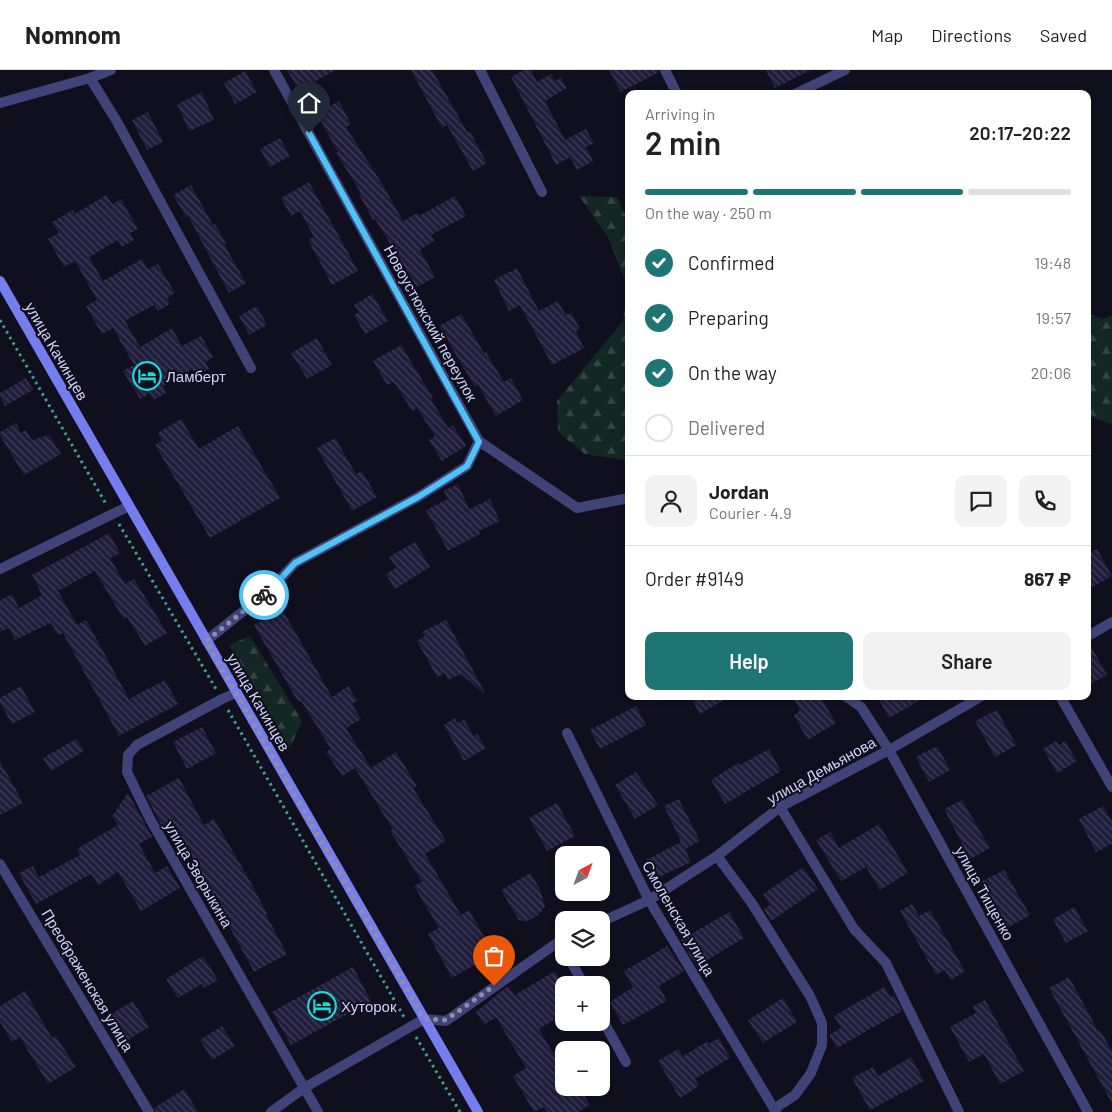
<!DOCTYPE html>
<html lang="en">
<head>
<meta charset="utf-8">
<style>
  body { margin:0; font-family:Barlow,sans-serif; background:#f2f2f2; color:#222; height:100vh; display:flex; flex-direction:column; font-size:19px; white-space:nowrap }
  * { box-sizing:border-box; margin:0 }
  p { font-size:16px; color:#767676 }
  .icon { flex:none; width:28px; height:28px; fill:none; stroke:currentColor; stroke-width:2; stroke-linecap:round; stroke-linejoin:round }
  .map { position:relative; flex:1; overflow:hidden }
  .side { position:absolute; left:625px; top:20px; width:466px; height:610px; display:flex; flex-direction:column; background:#fff; border-radius:10px; box-shadow:0 1px 4px #0004 }
  .side>* { flex:none }
  .needle { width:32px; rotate:41deg }
  .tools { position:absolute; left:555px; top:776px; display:grid; gap:10px }
  .tools a { display:grid; place-items:center; width:55px; height:55px; border-radius:10px; background:#fff; box-shadow:0 1px 4px #0004; font-size:25px }
  .pin { position:absolute; display:grid; place-items:center; width:42px; height:42px; color:#fff; margin:-51px -21px; border-radius:50% 50% 50% 0; rotate:-45deg; box-shadow:0 0 5px #0007 }
  .pin .icon { rotate:45deg }
  .courier { position:absolute; display:grid; place-items:center; width:50px; height:50px; margin:-25px; border:4px solid #4fc3f7; border-radius:50%; background:#fff; color:#222; box-shadow:0 1px 6px #0007 }
  .summary em { font-style:normal; font-weight:600 }
  .summary div { display:flex; flex-direction:column-reverse }
  .summary { display:flex; align-items:center; justify-content:space-between; height:85px; padding:0 20px }
  h1 { font-size:32px; font-weight:600; line-height:38px }
  .bar { display:grid; grid-template-columns:repeat(4,1fr); gap:8px 5px; align-content:center; height:60px; padding:0 20px }
  .bar i { height:6px; border-radius:4px; background:#e0e0e0 }
  .bar .active { background:#1f7574 }
  .bar p { grid-column:span 4 }
  .line { display:flex; align-items:center; gap:12px; padding:0 20px; border-top:1px solid #e0e0e0 }
  .line div { flex:1 }
  .round { display:grid; place-items:center; flex:none; width:52px; height:52px; border-radius:10px; background:#f2f2f2 }
  ol { padding:0 20px; list-style:none }
  li { display:flex; align-items:center; gap:15px; height:55px }
  li p { margin-inline-start:auto }
  li .icon { padding:5px; border-radius:50%; background:#1f7574; color:#fff; stroke-width:4 }
  li:last-child { color:#767676 }
  li i { width:28px; height:28px; border:2px solid #e0e0e0; border-radius:50% }
  .action { display:flex; gap:10px; margin-top:auto; padding:10px 20px }
  .action a { flex:1; height:58px; border-radius:10px; background:#1f7574; color:#fff; font-size:20px; font-weight:600; line-height:58px; text-align:center }
  .action a+a { background:#f2f2f2; color:#222 }
  header { display:flex; align-items:center; gap:30px; box-sizing:border-box; height:70px; padding:0 25px; background:#fff; border-bottom:1px solid #e0e0e0 }
  header strong { font-size:24px }
  nav { display:flex; gap:28px; margin-inline-start:auto; font-size:18px }
  .map>svg:first-child { display:block }
  .forest { fill:url(#forest-firs) }
  .building { fill:url(#building-back-hatch) }
  .lines { fill:none; stroke-linecap:round; stroke-linejoin:round }
  .path { stroke:#3ca291; stroke-width:3; stroke-dasharray:2.5 4; stroke-linecap:butt }
  .street { stroke:#404377; stroke-width:10 }
  .secondary { stroke:#757eed; stroke-width:10 }
  .done { stroke:#8e8eac; stroke-width:5; stroke-dasharray:0 9 }
  .route { stroke:#4fc3f7; stroke-width:6 }
  .labels { text-anchor:middle; dominant-baseline:central; stroke-width:4; stroke-linejoin:round; paint-order:stroke }
  .street-label { font-size:15px; fill:#d2d2f9; stroke:#100f1e }
  .poi-label { font-size:15px; fill:#d2d2f9; stroke:#100f1e; text-anchor:start }
</style>
</head>
<body>
<header>
<strong>Nomnom</strong>
<nav><a>Map</a><a>Directions</a><a>Saved</a></nav>
</header>
<div class="map">
<svg width="1112" height="1042" viewBox="0 0 1112 1042">
  <defs>
    <pattern id="forest-firs" width="22" height="20" patternUnits="userSpaceOnUse" patternTransform="scale(1.25)"><rect width="22" height="20" fill="#132724"/><path d="M5 1l3.5 6h-7zM16 11l3.5 6h-7z" fill="#344545"/></pattern>
    <pattern id="building-back-hatch" width="6" height="6" patternUnits="userSpaceOnUse" patternTransform="scale(1.25)"><rect width="6" height="6" fill="#201d3c"/><path d="M-1 5l2 2M0 0l6 6M5-1l2 2" fill="none" stroke="#403d59"/></pattern>
  </defs>
  <rect width="100%" height="100%" fill="#100f1e"/>
  <g class="forest">
    <polygon points="579,126 617,127 629,153 629,391 585,384 558,362 557,331 623,251 628,218 608,167"/>
    <polygon points="1088,244 1103,249 1112,245 1112,354 1089,346 1088,348"/>
    <polygon points="250,566 302,651 290,678 229,575"/>
  </g>
  <g class="building">
    <polygon points="287,0 336,0 316,11 330,36 339,31 351,54 346,57 381,112 403,151 417,143 419,146 455,126 466,146 431,165 434,171 420,180 435,207 417,217 375,149 373,150 359,124 361,123 336,83 338,82 309,30 305,32"/>
    <polygon points="411,0 432,0 468,63 470,62 487,93 473,101 447,55 442,58"/>
    <polygon points="524,0 531,0 537,12 551,4 555,11 561,7 567,18 545,31 565,70 586,59 594,73 586,77 593,91 577,100 570,87 556,95 511,7"/>
    <polygon points="609,0 658,0 659,2 621,22"/>
    <polygon points="766,0 811,0 775,18"/>
    <polygon points="245,1 257,22 235,34 224,13"/>
    <polygon points="202,22 214,50 189,61 177,34"/>
    <polygon points="148,42 163,72 147,80 132,50"/>
    <polygon points="280,68 290,86 270,97 260,79"/>
    <polygon points="309,112 358,201 332,215 308,170 314,167 300,141 291,146 281,128"/>
    <polygon points="191,115 213,155 215,154 226,173 224,174 246,213 229,223 188,146 186,147 173,125"/>
    <polygon points="106,125 112,134 121,129 138,159 130,163 134,170 122,177 118,170 89,187 103,211 142,189 148,199 158,194 175,223 167,228 170,234 158,241 154,235 125,251 140,277 172,258 182,276 201,266 213,287 205,292 209,299 196,306 192,299 163,316 166,323 154,330 150,323 140,329 123,301 134,295 117,265 113,258 102,264 86,236 97,230 91,219 75,191 64,197 48,169 59,163 52,152 73,140 75,144"/>
    <polygon points="517,198 539,241 558,231 566,245 571,242 580,259 576,262 584,278 552,295 520,235 509,241 494,210"/>
    <polygon points="372,224 388,251 365,264 354,245 359,242 354,235"/>
    <polygon points="257,236 267,255 249,265 239,246"/>
    <polygon points="461,244 484,283 486,282 504,312 511,308 523,330 496,346 478,315 475,317 439,256"/>
    <polygon points="317,268 332,295 307,309 291,283"/>
    <polygon points="401,275 433,328 431,329 448,358 453,355 466,376 442,391 429,370 435,366 417,338 412,341 394,312 387,315 373,291"/>
    <polygon points="26,308 33,320 5,336 0,326 0,323"/>
    <polygon points="181,349 199,379 238,356 280,428 210,468 155,375 162,371 158,363"/>
    <polygon points="16,353 21,363 26,360 32,370 49,365 61,384 24,405 0,365 0,362"/>
    <polygon points="335,368 356,404 362,401 377,427 352,441 317,378"/>
    <polygon points="458,414 469,439 490,429 500,451 479,461 480,464 448,481 426,440 448,429 444,421"/>
    <polygon points="109,463 120,483 110,488 125,514 134,509 167,563 145,576 127,547 124,550 95,501 58,521 77,555 86,550 129,629 165,610 178,634 119,666 63,563 58,566 51,553 15,570 9,558 0,562 0,530 12,524 19,538 42,525 32,505"/>
    <polygon points="415,472 430,497 395,519 386,504 396,498 389,487"/>
    <polygon points="1097,479 1112,506 1092,517 1088,510 1088,484"/>
    <polygon points="282,539 332,627 348,616 357,631 352,634 361,649 346,658 371,698 396,682 417,716 413,718 446,771 425,784 461,845 469,840 494,884 452,908 428,864 439,858 414,816 422,812 390,761 393,760 355,698 342,706 326,682 331,679 301,631 298,632 254,555"/>
    <polygon points="446,550 485,623 484,624 461,604 448,610 445,603 437,607 417,571 425,566 422,562"/>
    <polygon points="1088,573 1089,573 1107,605 1088,615"/>
    <polygon points="21,616 35,642 12,654 0,633 0,628"/>
    <polygon points="690,626 731,626 700,644"/>
    <polygon points="792,626 820,626 836,653 808,670 794,646 800,640"/>
    <polygon points="877,626 927,626 889,648"/>
    <polygon points="636,636 646,655 600,679 590,660"/>
    <polygon points="997,640 1016,675 995,687 975,651"/>
    <polygon points="455,648 457,653 464,650 474,666 477,664 486,678 464,691 444,655"/>
    <polygon points="202,657 216,683 187,699 173,672"/>
    <polygon points="76,669 84,681 51,701 43,688"/>
    <polygon points="1056,671 1059,675 1065,671 1077,691 1057,703 1043,679"/>
    <polygon points="937,676 950,700 929,712 916,687"/>
    <polygon points="769,679 781,701 725,734 711,710 738,693 740,695"/>
    <polygon points="0,691 23,733 0,745"/>
    <polygon points="636,702 658,735 635,749 615,715"/>
    <polygon points="179,708 204,755 214,749 250,811 267,844 266,845 287,884 254,902 174,754 164,760 146,726"/>
    <polygon points="128,723 152,767 139,774 155,803 167,796 180,818 141,841 118,802 98,815 91,804 36,834 19,803 33,796 39,807 80,785 77,779 118,755 112,746"/>
    <polygon points="679,729 700,771 685,779 691,792 655,809 646,790 681,772 664,736"/>
    <polygon points="962,730 990,778 970,789 944,739"/>
    <polygon points="557,733 575,766 547,781 529,748"/>
    <polygon points="1103,736 1112,752 1112,774 1096,782 1079,749"/>
    <polygon points="879,754 908,803 880,820 866,797 841,811 816,770 830,762 839,778"/>
    <polygon points="803,797 818,819 771,851 764,839 770,835 763,824"/>
    <polygon points="1004,800 1030,845 1007,858 982,811"/>
    <polygon points="530,803 540,819 545,837 537,846 526,852 519,850 501,820"/>
    <polygon points="912,834 919,846 930,840 965,901 951,910 945,900 936,905 900,841"/>
    <polygon points="1074,837 1088,861 1066,873 1053,849"/>
    <polygon points="729,842 744,868 704,892 702,889 695,894 681,870"/>
    <polygon points="667,876 684,901 659,916 667,931 623,955 610,932 633,917 624,901"/>
    <polygon points="203,886 218,910 204,918 202,914 178,928 166,909"/>
    <polygon points="353,897 371,931 291,975 272,942"/>
    <polygon points="555,901 564,916 564,944 539,959 553,983 559,980 564,989 564,1018 580,1018 590,1035 578,1042 547,1042 544,1037 534,1042 513,1006 526,998 496,947 484,955 476,942 508,916 515,925"/>
    <polygon points="1069,907 1098,961 1100,960 1112,981 1112,1033 1049,918"/>
    <polygon points="884,917 890,927 894,925 902,941 837,978 829,965 841,958 834,946"/>
    <polygon points="25,921 52,968 56,966 76,997 48,1014 20,967 12,972 0,952 0,936"/>
    <polygon points="783,928 797,952 763,973 748,950"/>
    <polygon points="985,930 1024,1001 1000,1014 984,984 969,992 950,957 976,943 973,936"/>
    <polygon points="133,931 149,957 121,974 105,948"/>
    <polygon points="222,956 235,976 212,990 200,970"/>
    <polygon points="719,968 730,988 695,1009 699,1016 680,1028 658,991 678,979 683,986 708,971 709,974"/>
    <polygon points="911,987 924,1011 870,1040 852,1008 873,997 878,1006"/>
    <polygon points="184,1019 198,1042 156,1042 154,1038"/>
  </g>
  <g class="lines">
    <g class="path">
      <polyline points="0,250 106,434"/>
      <polyline points="119,454 216,619"/>
      <polyline points="228,640 404,947"/>
      <polyline points="416,967 460,1042"/>
    </g>
    <g class="street">
      <polyline points="274,0 479,371 577,438 629,428"/>
      <polyline points="480,0 542,122"/>
      <polyline points="665,0 677,24"/>
      <polyline points="90,8 116,50 251,298"/>
      <polyline points="795,24 845,0"/>
      <polyline points="0,33 90,8 111,0"/>
      <polyline points="0,499 129,436"/>
      <polyline points="1088,566 1112,552"/>
      <polyline points="206,571 272,518 295,493 418,427 467,396 479,371"/>
      <polyline points="236,623 222,629 137,675 128,685 127,702 150,749 318,1042"/>
      <polyline points="845,626 861,637 889,680 1088,1042"/>
      <polyline points="1060,626 1112,717"/>
      <polyline points="567,663 649,830 776,1042"/>
      <polyline points="780,737 854,859 886,893 959,1042"/>
      <polyline points="717,786 751,832 810,926 822,953 822,975 811,1003 795,1025 774,1039"/>
      <polyline points="0,794 149,1042"/>
      <polyline points="601,852 649,830 717,786 780,737 889,680 982,626"/>
      <polyline points="559,870 564,879"/>
      <polyline points="569,888 584,915"/>
      <polyline points="601,947 626,992"/>
      <polyline points="271,1042 304,1018 424,949 446,951 564,868"/>
    </g>
    <polyline class="secondary" points="0,211 478,1042"/>
  </g>
  <g class="lines">
    <polyline class="done" points="264,525 206,571 424,949 446,950 494,916"/>
    <polyline class="route" points="264,525 272,518 295,493 418,427 467,396 479,372 309,63"/>
  </g>
  <defs>
    <symbol id="hotel-ring" viewBox="-11 -11 22 22"><circle r="9.5" fill="#100f1e" stroke="#1cdad9" stroke-width="1.5"/><path d="M-6-4.5h1.5V1H6V5H4.5V3h-9V5H-6ZM-4 0a1.8 1.8 0 1 1 3.6 0ZM.5 0V-2.5h3Q6-2.5 6 0Z" fill="#1cdad9"/></symbol>
  </defs>
  <g fill-rule="evenodd">
    <use href="#hotel-ring" x="131" y="290" width="32" height="32"/>
    <use href="#hotel-ring" x="306" y="920" width="32" height="32"/>
  </g>
  <g class="labels">
    <g class="street-label">
      <text transform="translate(431 253) rotate(61)">Новоустюжский переулок</text>
      <text transform="translate(57 281) rotate(60)">улица Качинцев</text>
      <text transform="translate(259 632) rotate(60)">улица Качинцев</text>
      <text transform="translate(821 700) rotate(-29)">улица Демьянова</text>
      <text transform="translate(199 804) rotate(60)">улица Зворыкина</text>
      <text transform="translate(985 823) rotate(61)">улица Тищенко</text>
      <text transform="translate(679 848) rotate(60)">Смоленская улица</text>
      <text transform="translate(88 910) rotate(59)">Преображенская улица</text>
    </g>
    <g class="poi-label">
      <text x="166" y="306">Ламберт</text>
      <text x="341" y="936">Хуторок</text>
    </g>
  </g>
</svg>
<div class="tools">
<a><svg class="needle" viewBox="-14 -14 28 28"><path d="M0-13l5 13h-10z" fill="#e53935"/><path d="M0 13l5-13h-10z" fill="#767676"/></svg></a>
<a><svg class="icon" aria-label="layers" viewBox="0 0 24 24"><path d="M12 4l9 5-9 5-9-5zM3 14l9 5 9-5"/></svg></a>
<a>+</a>
<a>−</a>
</div>
<div class="pin" style="left:494px;top:916px;background:#ea580c"><svg class="icon" aria-label="bag" viewBox="0 0 24 24"><path d="M5 8h14l-1 12H6zM9 8a3 3 0 0 1 6 0"/></svg></div>
<div class="pin" style="left:309px;top:63px;background:#1f2937"><svg class="icon" aria-label="home" viewBox="0 0 24 24"><path d="M3 11l9-7 9 7M6 9v11h12V9"/></svg></div>
<div class="courier" style="left:264px;top:525px"><svg class="icon" aria-label="bike" viewBox="0 0 24 24"><circle cx="6" cy="16" r="4"/><circle cx="18" cy="16" r="4"/><path d="M6 16l4-8h5l3 8M10 8l3 8H6M13 5h3"/></svg></div>
<section class="side">
<div class="summary"><div><h1>2 min</h1><p>Arriving in</p></div><em>20:17–20:22</em></div>
<div class="bar"><i class="active"></i><i class="active"></i><i class="active"></i><i></i><p>On the way · 250 m</p></div>
<ol>
<li><svg class="icon" aria-label="check" viewBox="0 0 24 24"><path d="M5 12l5 5 9-10"/></svg>Confirmed<p>19:48</p></li>
<li><svg class="icon" aria-label="check" viewBox="0 0 24 24"><path d="M5 12l5 5 9-10"/></svg>Preparing<p>19:57</p></li>
<li><svg class="icon" aria-label="check" viewBox="0 0 24 24"><path d="M5 12l5 5 9-10"/></svg>On the way<p>20:06</p></li>
<li><i></i>Delivered</li>
</ol>
<div class="line" style="height:90px"><a class="round"><svg class="icon" aria-label="person" viewBox="0 0 24 24"><circle cx="12" cy="8" r="4"/><path d="M4 21q1-7 8-7t8 7"/></svg></a><div><b>Jordan</b><p>Courier · 4.9</p></div><a class="round"><svg class="icon" aria-label="chat" viewBox="0 0 24 24"><path d="M4 5h16v11H9l-5 4z"/></svg></a><a class="round"><svg class="icon" aria-label="phone" viewBox="0 0 24 24"><path d="M5 4h4l2 5-3 2q2 4 5 5l2-3 5 2v4C11 20 4 13 5 4z"/></svg></a></div>
<div class="line" style="height:65px"><div>Order #9149</div><b>867 ₽</b></div>
<div class="action"><a>Help</a><a>Share</a></div>
</section>
</div>
</body>
</html>
